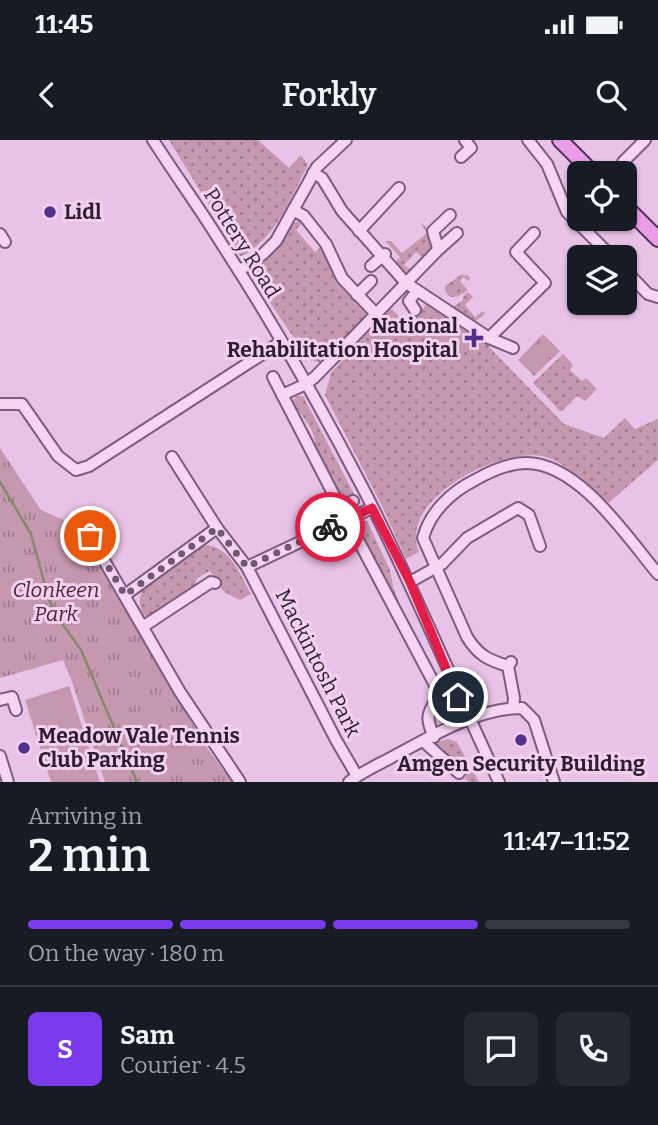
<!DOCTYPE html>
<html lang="en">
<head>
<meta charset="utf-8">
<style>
  body { margin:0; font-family:Bitter,serif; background:#242831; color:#f1f3f6; height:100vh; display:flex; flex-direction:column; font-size:26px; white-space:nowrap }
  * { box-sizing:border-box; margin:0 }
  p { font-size:23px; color:#9ea1a6 }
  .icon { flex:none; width:38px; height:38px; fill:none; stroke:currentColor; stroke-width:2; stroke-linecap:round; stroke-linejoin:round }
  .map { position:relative; height:642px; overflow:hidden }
  .drawer { display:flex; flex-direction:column; background:#171b24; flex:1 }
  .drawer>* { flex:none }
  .buttons { position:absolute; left:567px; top:21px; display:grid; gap:14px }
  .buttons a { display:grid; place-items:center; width:70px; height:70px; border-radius:10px; background:#171b24; box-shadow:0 2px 5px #0004; font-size:35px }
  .pin { position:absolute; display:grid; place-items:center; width:60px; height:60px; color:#fff; margin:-30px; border:4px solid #fff; border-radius:50%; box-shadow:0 2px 7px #0007 }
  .courier { position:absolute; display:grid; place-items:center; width:70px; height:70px; margin:-35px; border:5px solid #e11d48; border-radius:50%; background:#fff; color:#222; box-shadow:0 2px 9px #0007 }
  .summary em { font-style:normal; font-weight:600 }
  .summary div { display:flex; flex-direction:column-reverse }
  .summary { display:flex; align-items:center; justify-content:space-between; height:119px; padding:0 28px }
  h1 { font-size:46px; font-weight:600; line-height:52px }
  .bar { display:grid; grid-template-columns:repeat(4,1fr); gap:10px 7px; align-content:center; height:84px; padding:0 28px }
  .bar i { height:9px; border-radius:5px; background:#363941 }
  .bar .selected { background:#7c3aed }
  .bar p { grid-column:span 4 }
  .line { display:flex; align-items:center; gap:18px; padding:0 28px; border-top:2px solid #363941 }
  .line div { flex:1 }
  .round { display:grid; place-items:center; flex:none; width:74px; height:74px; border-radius:10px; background:#242831 }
  .status { display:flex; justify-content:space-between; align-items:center; height:49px; padding:0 35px; background:#171b24; direction:ltr }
  .status svg { height:19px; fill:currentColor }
  header { display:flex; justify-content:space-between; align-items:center; height:91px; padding:0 28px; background:#171b24; font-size:32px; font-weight:600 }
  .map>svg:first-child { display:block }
  .grass { fill:url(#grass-dots) }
  .park { fill:url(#park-tufts) }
  .pitch { fill:#c698b0 }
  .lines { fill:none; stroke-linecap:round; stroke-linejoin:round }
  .stream { stroke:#86896c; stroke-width:2.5 }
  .minor-casing { stroke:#7d5b81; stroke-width:14 }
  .major-casing { stroke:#4a2f4f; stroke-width:18 }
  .minor { stroke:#f5d5f3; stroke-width:10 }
  .major { stroke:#e99de6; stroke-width:14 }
  .done { stroke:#705772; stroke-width:7; stroke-dasharray:0 12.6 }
  .route { stroke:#e11d48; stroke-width:9 }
  .poi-dot { fill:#50318b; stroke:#f1d1ef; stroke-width:2.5 }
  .labels { text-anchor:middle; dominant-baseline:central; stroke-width:6; stroke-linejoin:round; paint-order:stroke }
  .poi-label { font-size:21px; font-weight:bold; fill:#2f1e33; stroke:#f1d1ef; text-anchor:start }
  .street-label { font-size:21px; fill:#2f1e33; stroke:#f1d1ef }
  .park-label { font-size:21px; font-style:italic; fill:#4d2636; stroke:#f1d1ef }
</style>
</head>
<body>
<div class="status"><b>11:45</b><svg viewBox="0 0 49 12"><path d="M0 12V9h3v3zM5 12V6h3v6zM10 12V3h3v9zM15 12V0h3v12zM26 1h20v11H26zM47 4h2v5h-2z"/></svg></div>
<header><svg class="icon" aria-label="back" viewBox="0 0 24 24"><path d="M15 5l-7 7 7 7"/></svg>Forkly<svg class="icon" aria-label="search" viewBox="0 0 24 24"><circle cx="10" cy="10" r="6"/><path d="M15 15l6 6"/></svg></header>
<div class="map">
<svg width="658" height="642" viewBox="0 0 658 642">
  <defs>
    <pattern id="grass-dots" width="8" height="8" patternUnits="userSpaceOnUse" patternTransform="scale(1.75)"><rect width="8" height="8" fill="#c698b0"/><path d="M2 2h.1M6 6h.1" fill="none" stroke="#a17b90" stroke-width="1.8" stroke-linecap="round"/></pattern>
    <pattern id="park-tufts" width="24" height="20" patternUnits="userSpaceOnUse" patternTransform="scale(1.75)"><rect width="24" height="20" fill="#c698b0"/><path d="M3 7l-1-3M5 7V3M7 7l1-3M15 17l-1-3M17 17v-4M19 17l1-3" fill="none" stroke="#a17b90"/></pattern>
  </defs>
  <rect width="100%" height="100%" fill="#e9c2e7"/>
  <g class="grass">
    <path d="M169,0H258L289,28L301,15L308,25C288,62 279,93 243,116H240Z"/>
    <polygon points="299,81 302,83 296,90 315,112 321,107 336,142 368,176 321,223 308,219 251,134 265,121 264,118 290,84"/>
    <polygon points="420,82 429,90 429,96 433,107 424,119 416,112 404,125 412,131 403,132 395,123 400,117 385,101 391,101 402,113 427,93"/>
    <path d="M462,134L465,136L467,134L470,139L468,141L463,137L460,141L468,150C459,157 446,163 445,146Z"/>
    <polygon points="424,147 453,167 463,160 463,156 468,152 473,157 465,165 475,177 483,171 485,174 472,184 422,150"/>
    <path d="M426,164L490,205L489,207L564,284L604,298L625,278L635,289L658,279V320L607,364C590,348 566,321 542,316C497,308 397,360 419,412L406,419L382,366L325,255L331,233L389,167L410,186Z"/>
    <polygon points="563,214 573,225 570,230 582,241 586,238 597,249 585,261 577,256 561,272 533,243"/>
    <path d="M297,256H303L355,356L347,358L341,356L315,307C316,288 301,277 292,261Z"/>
    <polygon points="326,352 330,364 326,368 331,380 315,388 311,367"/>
    <polygon points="362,381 367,381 390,430 393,446 403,473 356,386"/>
    <polygon points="343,392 357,411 342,416 333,412 324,399"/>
    <path d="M203,405C230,405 239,433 251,454L240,460L224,452L210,431L197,438L195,446L151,476H145C139,468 138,459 143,449C148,440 193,410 203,405Z"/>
    <polygon points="448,599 457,602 479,642 469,642 465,639 467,630 462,624 456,624 435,607 435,603"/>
  </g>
  <g class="park">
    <polygon points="543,194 560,211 534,236 518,220"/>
    <polygon points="0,308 41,370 73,384 85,409 101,429 203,602 232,642 105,642 72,542 63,520 0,538"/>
  </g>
  <polygon class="pitch" points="69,546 100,642 51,642 25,560"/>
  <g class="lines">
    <polyline class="stream" points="0,342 31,394 49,460 59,479 81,510 137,642"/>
    <defs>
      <g id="minor">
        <path d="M153,0C176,36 201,70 223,106C275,186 322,269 366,354C414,448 454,546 499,642"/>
        <polyline points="528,0 547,24 567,72 612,117"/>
        <polyline points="461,17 471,8 465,0"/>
        <polyline points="623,22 645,0"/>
        <polyline points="313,33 322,38 342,71 406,143 489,198 545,143 516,112 534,93"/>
        <polyline points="293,70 304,76 326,104 342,138 375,173"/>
        <polyline points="359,91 399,48"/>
        <polyline points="0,94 5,102"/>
        <polyline points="438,110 457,93"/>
        <polyline points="371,126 385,114"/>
        <polyline points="625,130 648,154 658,157"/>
        <polyline points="239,131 263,114 276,101 317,27 346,0"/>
        <polyline points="357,155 371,141"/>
        <polyline points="415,170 409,161 417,151"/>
        <polyline points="489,198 513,208"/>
        <polyline points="273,237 340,367"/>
        <polyline points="282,255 306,244 315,237 436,112 438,108 433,91 450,75"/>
        <polyline points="0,264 22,264 58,316 76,330 89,326 281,202"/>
        <polyline points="172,317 217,388 247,427 336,600 357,636"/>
        <polyline points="330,372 353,361"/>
        <path d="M347,379L436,547C440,560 432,563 429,574C427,581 431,590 434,597"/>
        <polyline points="72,381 79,377 180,552 240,642"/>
        <polyline points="247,427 372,368"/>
        <polyline points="410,442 442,424 467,398 518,368 529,375 540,406"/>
        <polyline points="125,455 217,388"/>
        <polyline points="144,486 211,442 215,443"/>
        <polyline points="511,522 508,526 514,558 513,568"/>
        <path d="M508,526C488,520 478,515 467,497L423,398C430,372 451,352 475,340C489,332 509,323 526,323C579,323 627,397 658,434"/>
        <polyline points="0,560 12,557 16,570"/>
        <polyline points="423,601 459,633"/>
        <polyline points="0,616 8,642"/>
        <path d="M349,642C363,631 380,624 396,615C434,595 478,568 522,568L534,580L554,642"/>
      </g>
      <g id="major">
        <polyline points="560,0 593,33"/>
        <polyline points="625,66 658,99"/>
      </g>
    </defs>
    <use href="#minor" class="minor-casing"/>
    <use href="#major" class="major-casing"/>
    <use href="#minor" class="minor"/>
    <use href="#major" class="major"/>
  </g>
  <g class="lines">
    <polyline class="done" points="90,396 125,455 217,388 247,427 330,387"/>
    <polyline class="route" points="330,387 372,368 410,442 458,557"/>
  </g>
  <g class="poi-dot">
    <circle cx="50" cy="72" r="7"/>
    <path d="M470.5 187.5h7v7h7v7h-7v7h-7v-7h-7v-7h7z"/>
    <circle cx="521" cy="600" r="7"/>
    <circle cx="24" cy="608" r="7"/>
  </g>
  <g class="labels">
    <g class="poi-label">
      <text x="64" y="72">Lidl</text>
      <text x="458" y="186" text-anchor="end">National<tspan x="458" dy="24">Rehabilitation Hospital</tspan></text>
      <text x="38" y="596">Meadow Vale Tennis<tspan x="38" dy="24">Club Parking</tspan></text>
      <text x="521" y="624" text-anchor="middle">Amgen Security Building</text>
    </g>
    <g class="street-label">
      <text transform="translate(242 103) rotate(58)">Pottery Road</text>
      <text transform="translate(318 523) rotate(63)">Mackintosh Park</text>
    </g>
    <g class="park-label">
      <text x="56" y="450">Clonkeen<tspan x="56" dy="24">Park</tspan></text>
    </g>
  </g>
</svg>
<div class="buttons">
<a><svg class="icon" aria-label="locate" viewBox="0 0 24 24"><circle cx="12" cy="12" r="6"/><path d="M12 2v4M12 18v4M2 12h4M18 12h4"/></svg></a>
<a><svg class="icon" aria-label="layers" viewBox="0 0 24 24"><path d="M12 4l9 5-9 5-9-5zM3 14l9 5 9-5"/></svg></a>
</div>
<div class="pin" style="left:90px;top:396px;background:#ea580c"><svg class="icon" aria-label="bag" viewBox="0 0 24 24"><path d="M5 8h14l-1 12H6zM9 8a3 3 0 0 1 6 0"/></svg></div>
<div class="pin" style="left:458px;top:557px;background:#1f2937"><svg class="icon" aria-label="home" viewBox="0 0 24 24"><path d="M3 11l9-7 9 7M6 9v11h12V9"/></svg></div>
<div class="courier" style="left:330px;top:387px"><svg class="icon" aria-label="bike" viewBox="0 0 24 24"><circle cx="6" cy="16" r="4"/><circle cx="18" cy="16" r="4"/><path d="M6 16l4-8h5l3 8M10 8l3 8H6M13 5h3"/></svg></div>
</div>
<section class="drawer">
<div class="summary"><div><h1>2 min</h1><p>Arriving in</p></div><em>11:47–11:52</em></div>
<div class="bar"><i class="selected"></i><i class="selected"></i><i class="selected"></i><i></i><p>On the way · 180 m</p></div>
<div class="line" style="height:126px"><b class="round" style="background:#7c3aed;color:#fff">S</b><div><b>Sam</b><p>Courier · 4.5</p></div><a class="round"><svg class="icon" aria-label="chat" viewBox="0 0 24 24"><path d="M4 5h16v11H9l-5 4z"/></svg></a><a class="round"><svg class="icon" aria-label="phone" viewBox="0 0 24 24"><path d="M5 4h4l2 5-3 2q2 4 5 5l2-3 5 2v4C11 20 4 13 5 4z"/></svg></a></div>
</section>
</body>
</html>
